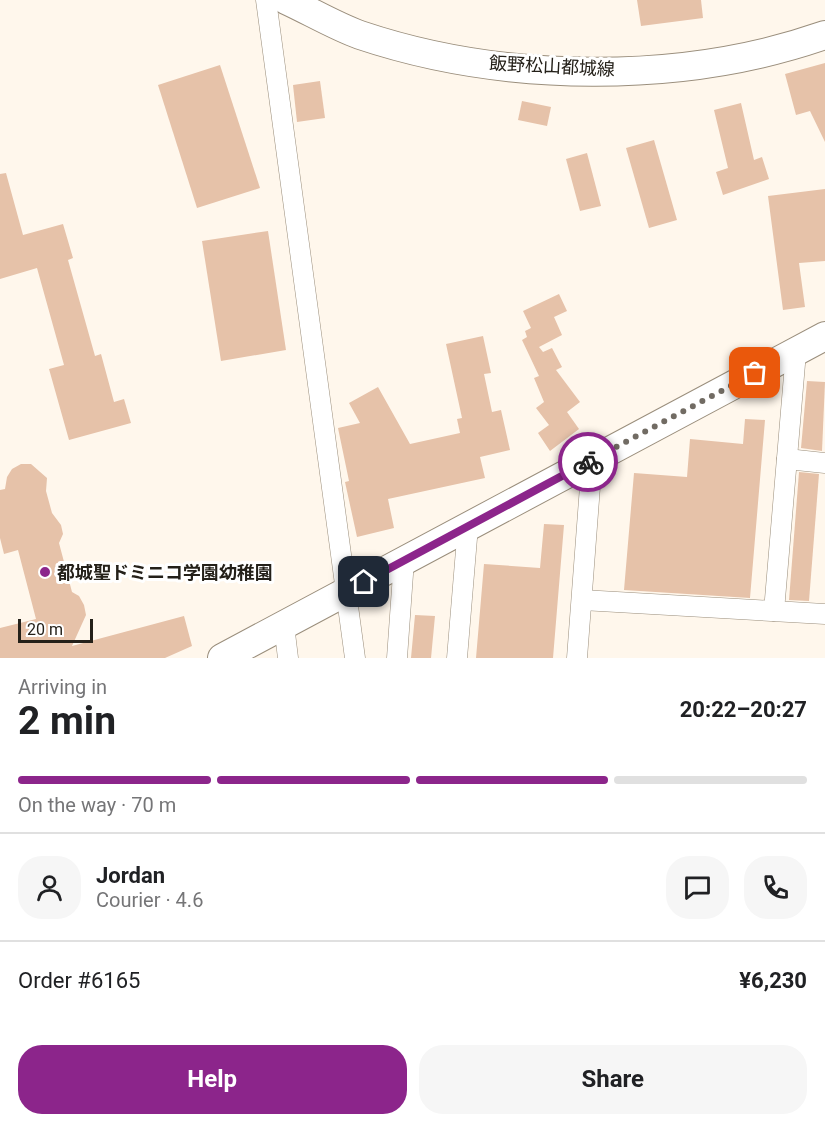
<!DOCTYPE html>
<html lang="en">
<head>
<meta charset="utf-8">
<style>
  body { margin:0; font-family:Roboto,"Noto Sans JP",sans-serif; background:#f6f6f6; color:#202124; height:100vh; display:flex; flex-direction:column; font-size:22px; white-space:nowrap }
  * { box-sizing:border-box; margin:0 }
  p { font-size:20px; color:#757577 }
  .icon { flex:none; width:33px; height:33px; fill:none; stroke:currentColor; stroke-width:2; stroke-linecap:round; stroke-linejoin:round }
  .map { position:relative; height:658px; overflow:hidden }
  .details { display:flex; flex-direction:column; background:#fff; flex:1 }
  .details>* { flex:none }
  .scale { position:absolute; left:18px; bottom:15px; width:75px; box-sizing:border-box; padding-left:6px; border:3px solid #242019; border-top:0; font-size:16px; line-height:21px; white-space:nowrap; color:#242019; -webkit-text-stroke:4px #fff; paint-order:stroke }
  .pin { position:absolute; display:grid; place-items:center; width:51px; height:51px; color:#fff; margin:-26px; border-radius:12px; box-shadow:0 3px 9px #0006 }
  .courier { position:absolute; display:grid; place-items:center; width:60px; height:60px; margin:-30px; border:4px solid #8c258b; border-radius:50%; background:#fff; color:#222; box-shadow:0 2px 8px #0007 }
  .overview em { font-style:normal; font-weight:700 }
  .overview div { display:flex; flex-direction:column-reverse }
  .overview { display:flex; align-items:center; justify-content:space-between; height:102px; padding:0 18px }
  h1 { font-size:39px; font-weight:700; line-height:45px }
  .bar { display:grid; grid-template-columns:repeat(4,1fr); gap:9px 6px; align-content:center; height:72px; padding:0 18px }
  .bar i { height:8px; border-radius:4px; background:#e0e0e0 }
  .bar .current { background:#8c258b }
  .bar p { grid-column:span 4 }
  .line { display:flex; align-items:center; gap:15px; padding:0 18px; border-top:2px solid #e0e0e0 }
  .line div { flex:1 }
  .round { display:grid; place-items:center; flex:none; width:63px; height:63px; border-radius:24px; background:#f6f6f6 }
  .primary-button { display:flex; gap:12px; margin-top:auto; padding:12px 18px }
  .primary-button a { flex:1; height:69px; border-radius:24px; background:#8c258b; color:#fff; font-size:24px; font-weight:700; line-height:69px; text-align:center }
  .primary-button a+a { background:#f6f6f6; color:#202124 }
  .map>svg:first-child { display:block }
  .building { fill:#e6c2a9 }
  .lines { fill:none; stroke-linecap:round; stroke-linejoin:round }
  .street-casing { stroke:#9a8e7c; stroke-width:21 }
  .secondary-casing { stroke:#9a8e7c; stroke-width:30 }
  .street { stroke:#fff; stroke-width:20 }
  .secondary { stroke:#fff; stroke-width:28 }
  .done { stroke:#716b63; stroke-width:6; stroke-dasharray:0 10.8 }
  .route { stroke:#8c258b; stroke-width:8 }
  .poi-dot { fill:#8c258b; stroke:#fff; stroke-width:2 }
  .labels { text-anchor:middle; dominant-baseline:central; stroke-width:6; stroke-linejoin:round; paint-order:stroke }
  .street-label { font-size:18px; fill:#242019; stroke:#fff }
  .poi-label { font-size:18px; font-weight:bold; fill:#242019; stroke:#fff; text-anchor:start }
</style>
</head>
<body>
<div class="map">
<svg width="825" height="658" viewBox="0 0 825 658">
  <rect width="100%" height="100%" fill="#fff7ec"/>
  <g class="building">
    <polygon points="637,0 701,0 703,18 641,26"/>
    <polygon points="825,63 825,142 810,111 796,115 785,74"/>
    <polygon points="220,65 260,188 197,208 158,85"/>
    <polygon points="320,81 325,118 297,122 293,85"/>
    <polygon points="522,101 551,107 547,126 518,120"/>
    <polygon points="741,103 754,160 762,157 769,179 723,195 716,172 728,168 714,110"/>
    <polygon points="654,140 677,220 649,228 626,148"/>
    <polygon points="587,153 601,206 580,211 566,159"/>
    <polygon points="6,173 23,235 63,224 73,258 68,260 95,356 101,354 114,402 124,399 131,423 69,440 49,369 64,365 37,268 0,279 0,174"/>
    <polygon points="825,189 825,261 799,263 805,307 783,310 768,196"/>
    <polygon points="268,231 286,350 221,361 202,241"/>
    <polygon points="559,294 567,311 554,317 562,335 539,347 543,352 552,348 562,367 556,370 580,402 567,412 579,429 550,451 538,433 549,425 536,408 544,402 534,378 539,376 522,340 527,337 525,331 531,328 523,311"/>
    <polygon points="483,336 491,373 484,374 492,412 501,410 510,450 480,457 485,478 388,499 394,528 357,537 345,482 349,481 338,428 360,423 349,403 378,387 410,444 460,433 457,419 462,418 446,344"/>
    <polygon points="807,381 825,382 822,451 801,448"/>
    <polygon points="745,419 765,420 750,598 624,590 634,473 687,477 690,439 743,444"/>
    <polygon points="21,464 31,464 47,478 46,491 52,513 61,525 63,534 59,543 72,592 79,596 84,605 86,615 72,646 184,616 192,646 165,658 0,658 0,628 36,619 18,550 4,554 0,538 0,490 5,489 7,477 12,469"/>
    <polygon points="799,472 819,474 809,601 789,600"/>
    <polygon points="544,524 564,525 553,658 476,658 484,564 540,568"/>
    <polygon points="415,615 435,616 431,658 411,658"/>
  </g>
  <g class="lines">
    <defs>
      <g id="street">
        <polyline points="266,0 355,658"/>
        <polyline points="787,459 825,463"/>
        <polyline points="582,600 825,614"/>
        <polyline points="774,611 796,352"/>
        <polyline points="284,625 288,658"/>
        <polyline points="397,658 404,560"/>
        <polyline points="457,658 468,526"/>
        <polyline points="577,658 592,460"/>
      </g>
      <g id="secondary">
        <path d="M286,0C310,11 335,26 360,35C503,83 682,85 825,35"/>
        <polyline points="222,658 825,336"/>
      </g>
    </defs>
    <use href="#street" class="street-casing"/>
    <use href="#secondary" class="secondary-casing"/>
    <use href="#street" class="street"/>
    <use href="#secondary" class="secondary"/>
  </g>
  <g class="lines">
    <polyline class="done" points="588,462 755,373"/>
    <polyline class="route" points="364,582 588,462"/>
  </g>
  <circle class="poi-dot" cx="45" cy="572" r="6"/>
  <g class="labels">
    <g class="street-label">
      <text transform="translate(552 66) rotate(3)">飯野松山都城線</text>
    </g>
    <g class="poi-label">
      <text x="57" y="572">都城聖ドミニコ学園幼稚園</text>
    </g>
  </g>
</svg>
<div class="scale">20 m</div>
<div class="pin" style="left:755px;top:373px;background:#ea580c"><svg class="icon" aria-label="bag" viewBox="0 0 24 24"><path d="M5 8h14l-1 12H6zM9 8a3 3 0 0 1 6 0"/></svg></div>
<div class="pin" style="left:364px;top:582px;background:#1f2937"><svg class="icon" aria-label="home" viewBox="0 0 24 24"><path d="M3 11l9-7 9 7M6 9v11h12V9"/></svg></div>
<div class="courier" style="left:588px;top:462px"><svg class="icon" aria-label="bike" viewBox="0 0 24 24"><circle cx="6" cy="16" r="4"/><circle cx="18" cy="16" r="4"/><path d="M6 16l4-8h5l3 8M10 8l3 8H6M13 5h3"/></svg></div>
</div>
<section class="details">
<div class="overview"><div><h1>2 min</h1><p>Arriving in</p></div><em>20:22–20:27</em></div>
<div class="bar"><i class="current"></i><i class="current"></i><i class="current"></i><i></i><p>On the way · 70 m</p></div>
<div class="line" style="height:108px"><a class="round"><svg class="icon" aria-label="person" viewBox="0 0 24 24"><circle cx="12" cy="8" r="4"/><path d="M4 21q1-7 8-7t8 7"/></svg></a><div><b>Jordan</b><p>Courier · 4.6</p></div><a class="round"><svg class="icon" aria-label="chat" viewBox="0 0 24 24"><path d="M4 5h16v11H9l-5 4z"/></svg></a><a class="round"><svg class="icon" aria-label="phone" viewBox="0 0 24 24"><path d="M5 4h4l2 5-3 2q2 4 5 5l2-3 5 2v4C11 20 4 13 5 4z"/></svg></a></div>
<div class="line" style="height:78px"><div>Order #6165</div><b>¥6,230</b></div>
<div class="primary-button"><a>Help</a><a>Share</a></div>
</section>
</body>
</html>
